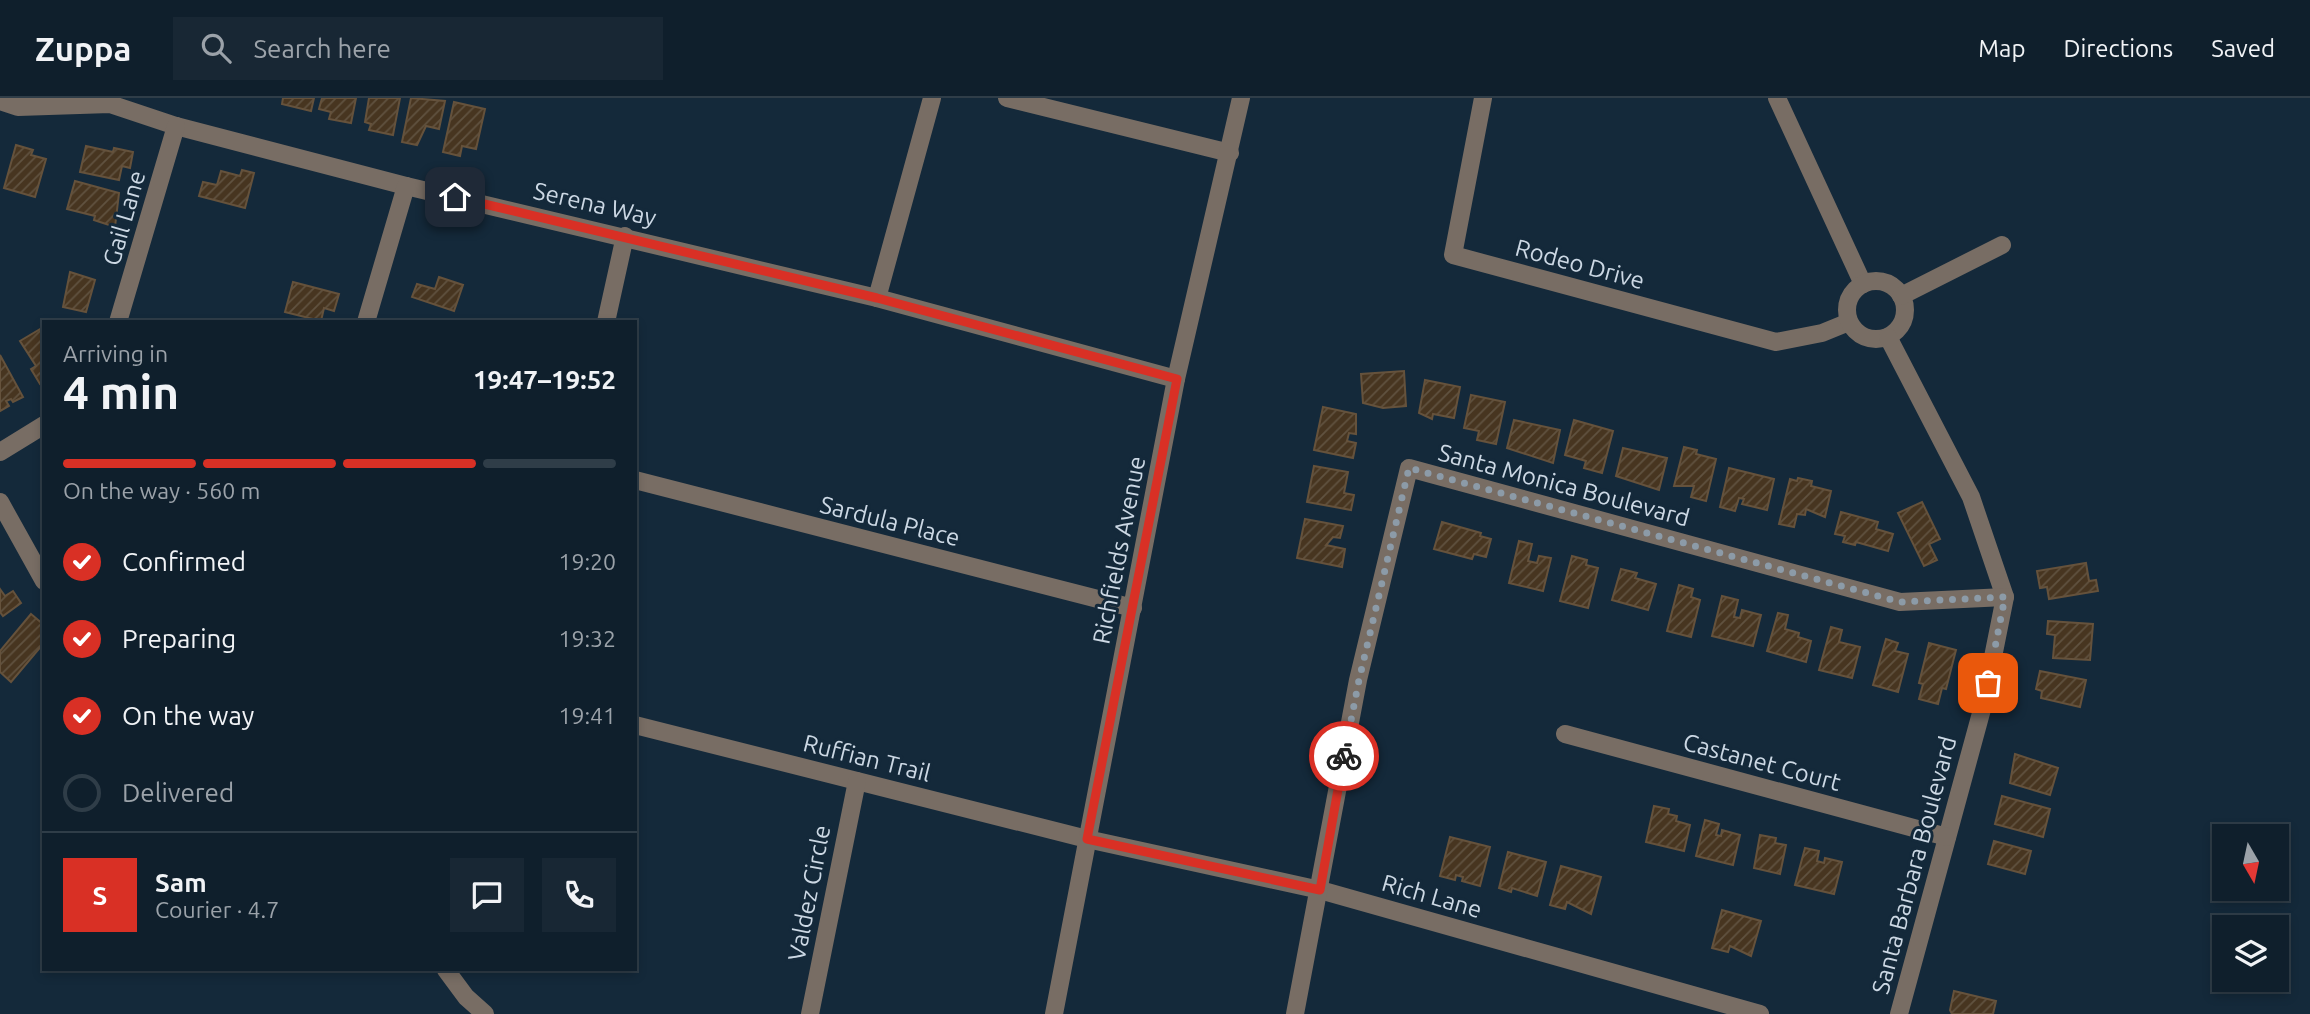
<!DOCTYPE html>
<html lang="en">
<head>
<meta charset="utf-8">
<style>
  body { margin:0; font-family:Ubuntu,sans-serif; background:#182734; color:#f1f3f6; height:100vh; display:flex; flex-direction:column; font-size:26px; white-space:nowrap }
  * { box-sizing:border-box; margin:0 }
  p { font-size:23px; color:#9ba2a9 }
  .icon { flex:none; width:38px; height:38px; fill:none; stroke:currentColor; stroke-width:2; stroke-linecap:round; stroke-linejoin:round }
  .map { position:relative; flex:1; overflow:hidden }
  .details { position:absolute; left:42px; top:222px; width:595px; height:651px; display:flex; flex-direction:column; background:#0f1f2c; border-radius:0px; box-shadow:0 4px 10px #0003,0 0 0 2px #2f3d48 }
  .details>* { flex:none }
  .needle { width:46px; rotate:171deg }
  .tools { position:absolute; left:2212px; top:726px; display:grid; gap:14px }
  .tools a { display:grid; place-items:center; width:77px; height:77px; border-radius:0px; background:#0f1f2c; box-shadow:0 4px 10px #0003,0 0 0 2px #2f3d48; font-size:35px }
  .pin { position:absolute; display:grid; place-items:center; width:60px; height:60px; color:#fff; margin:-30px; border-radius:14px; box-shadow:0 4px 10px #0006 }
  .courier { position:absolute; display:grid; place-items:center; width:70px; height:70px; margin:-35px; border:5px solid #d93025; border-radius:50%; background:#fff; color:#222; box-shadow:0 2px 9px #0007 }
  .summary em { font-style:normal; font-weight:700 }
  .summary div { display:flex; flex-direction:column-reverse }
  .summary { display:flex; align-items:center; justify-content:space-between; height:119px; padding:0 21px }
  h1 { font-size:46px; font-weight:700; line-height:52px }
  .bar { display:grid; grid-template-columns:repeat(4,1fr); gap:10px 7px; align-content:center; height:84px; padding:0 21px }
  .bar i { height:9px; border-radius:5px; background:#2f3d48 }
  .bar .current { background:#d93025 }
  .bar p { grid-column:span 4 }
  .line { display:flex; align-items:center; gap:18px; padding:0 21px; border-top:2px solid #2f3d48 }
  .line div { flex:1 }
  .round { display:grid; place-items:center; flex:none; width:74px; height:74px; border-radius:0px; background:#182734 }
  ol { padding:0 21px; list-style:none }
  li { display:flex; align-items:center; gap:21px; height:77px }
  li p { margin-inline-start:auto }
  li .icon { padding:7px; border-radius:50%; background:#d93025; color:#fff; stroke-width:4 }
  li:last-child { color:#9ba2a9 }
  li i { width:38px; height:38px; border:4px solid #2f3d48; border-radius:50% }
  header { display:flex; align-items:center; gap:42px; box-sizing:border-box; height:98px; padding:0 35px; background:#0f1f2c; border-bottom:2px solid #2f3d48 }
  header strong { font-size:33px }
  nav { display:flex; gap:38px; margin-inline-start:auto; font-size:24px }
  .search { width:490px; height:63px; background:#182734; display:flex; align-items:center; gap:18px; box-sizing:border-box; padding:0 24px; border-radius:0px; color:#9ba2a9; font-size:26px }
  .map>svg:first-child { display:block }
  .building { fill:url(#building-hatch); stroke:#65523c; stroke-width:2 }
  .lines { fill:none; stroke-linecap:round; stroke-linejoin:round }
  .minor { stroke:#786d64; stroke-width:18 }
  .done { stroke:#8c9ba8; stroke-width:7; stroke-dasharray:0 12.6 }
  .route { stroke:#d93025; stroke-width:9 }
  .labels { text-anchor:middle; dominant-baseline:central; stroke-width:6; stroke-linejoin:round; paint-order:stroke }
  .street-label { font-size:24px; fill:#ccd8e4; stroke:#14293a }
</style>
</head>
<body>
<header>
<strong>Zuppa</strong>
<div class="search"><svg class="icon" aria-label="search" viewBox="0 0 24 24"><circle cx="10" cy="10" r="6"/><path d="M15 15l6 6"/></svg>Search here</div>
<nav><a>Map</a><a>Directions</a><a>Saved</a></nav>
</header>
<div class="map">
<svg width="2310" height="916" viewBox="0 0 2310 916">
  <defs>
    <pattern id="building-hatch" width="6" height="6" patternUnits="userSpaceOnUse" patternTransform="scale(1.75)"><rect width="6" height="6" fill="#473520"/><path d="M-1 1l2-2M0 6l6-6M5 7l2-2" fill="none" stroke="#605240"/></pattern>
  </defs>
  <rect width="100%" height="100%" fill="#14293a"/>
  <g class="building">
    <polygon points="283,0 314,0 311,13 282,6"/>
    <polygon points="322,0 356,0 351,25 329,21 331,14 319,11"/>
    <polygon points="369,0 400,0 393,37 369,32 371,26 365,24"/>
    <polygon points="411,0 445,3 439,31 426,28 417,47 402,44"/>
    <polygon points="454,4 485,11 476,51 462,48 460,58 443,54"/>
    <polygon points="16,47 33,52 31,57 46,61 35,99 4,90"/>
    <polygon points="86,48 113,54 114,50 133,54 130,70 122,68 119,82 80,74"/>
    <polygon points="242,72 254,75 245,110 199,98 203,84 217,87 221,73 240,78"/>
    <polygon points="75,83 119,95 115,129 94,122 95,118 67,111"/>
    <polygon points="70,174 95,182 86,214 63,209"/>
    <polygon points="439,179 463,187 454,213 412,199 417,186 435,191"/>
    <polygon points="293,184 339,196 334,213 324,210 321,223 285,214"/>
    <polygon points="42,230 44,284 40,286 31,271 36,268 20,243"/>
    <polygon points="0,257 23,299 13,304 11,301 6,303 9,308 0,313"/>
    <polygon points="1404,273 1406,308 1383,310 1363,305 1361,276"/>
    <polygon points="1425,282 1460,289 1454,320 1433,316 1432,321 1419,315"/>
    <polygon points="1471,297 1505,304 1496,346 1477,342 1479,333 1464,330"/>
    <polygon points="1323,309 1356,316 1356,336 1349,335 1347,343 1356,345 1353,360 1314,352"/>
    <polygon points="1514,322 1560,332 1553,365 1507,350"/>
    <polygon points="1574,322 1613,333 1602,375 1584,370 1586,363 1565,357"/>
    <polygon points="1684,349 1697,352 1696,356 1716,361 1706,403 1691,399 1694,388 1674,388"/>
    <polygon points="1623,350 1667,360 1659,392 1616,378"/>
    <polygon points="1314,368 1348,374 1344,395 1354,397 1351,412 1307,404"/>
    <polygon points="1729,370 1774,381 1767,412 1742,406 1744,401 1739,400 1735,413 1720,409"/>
    <polygon points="1798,380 1812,383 1811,388 1831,393 1825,419 1806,411 1805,417 1797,416 1794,429 1779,426 1790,381 1797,383"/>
    <polygon points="1922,404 1940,441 1929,446 1937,462 1924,468 1898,415"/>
    <polygon points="1841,414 1878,424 1876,431 1893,436 1888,453 1856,444 1855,447 1843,444 1845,438 1835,436"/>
    <polygon points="1305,421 1343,428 1340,440 1333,439 1326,447 1345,451 1342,469 1297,460"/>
    <polygon points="1442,424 1481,435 1480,438 1491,441 1486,459 1474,456 1472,461 1434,451"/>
    <polygon points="1519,443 1532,446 1528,463 1537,465 1539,458 1551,460 1543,493 1509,485"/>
    <polygon points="1572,458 1587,462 1586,467 1598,470 1588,510 1560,503"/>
    <polygon points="2086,465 2089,483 2096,482 2098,493 2049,501 2047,489 2040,490 2037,473"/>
    <polygon points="1621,471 1637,475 1635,480 1656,486 1648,512 1612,502"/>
    <polygon points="1679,487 1693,491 1691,499 1700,502 1691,539 1667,533"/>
    <polygon points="0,491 5,498 13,493 21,505 3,518 0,514"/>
    <polygon points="1722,498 1738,502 1734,519 1740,520 1742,512 1761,517 1753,548 1712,538"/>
    <polygon points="1778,515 1788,517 1785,531 1799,535 1798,539 1811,543 1806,564 1767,553"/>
    <polygon points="31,516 44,527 44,545 11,584 0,574 0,553"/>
    <polygon points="2048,523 2093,526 2090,562 2053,560 2055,537 2047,536"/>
    <polygon points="1831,529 1842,532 1839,544 1860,549 1852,580 1819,572"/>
    <polygon points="1886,541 1898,545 1895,553 1908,556 1898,594 1873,587"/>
    <polygon points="1929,545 1956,552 1946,591 1942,590 1938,606 1919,601 1923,586 1919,585"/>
    <polygon points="2040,573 2086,582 2080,609 2041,600 2042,593 2036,591"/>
    <polygon points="2015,656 2058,670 2050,697 2010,685"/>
    <polygon points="2002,698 2050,711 2043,739 1995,726"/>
    <polygon points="1654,708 1669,711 1668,716 1677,718 1676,723 1690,727 1684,753 1646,744"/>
    <polygon points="1705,722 1719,726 1716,737 1721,738 1722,732 1740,737 1733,767 1696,758"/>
    <polygon points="1760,737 1776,740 1775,745 1786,747 1780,776 1754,770"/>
    <polygon points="1450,739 1490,749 1480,788 1462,783 1463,779 1456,777 1455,782 1440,778"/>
    <polygon points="1994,743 2031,753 2025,776 1988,766"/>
    <polygon points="1805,750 1819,753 1817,763 1824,765 1825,760 1842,764 1834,796 1795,787"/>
    <polygon points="1508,754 1546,764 1537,798 1512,790 1511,794 1499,790"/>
    <polygon points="1561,768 1601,779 1591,816 1567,804 1565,811 1550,807"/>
    <polygon points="1722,812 1761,823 1751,858 1730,848 1728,854 1712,850"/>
    <polygon points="1954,893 1996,903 1993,916 1952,916 1950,912"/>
  </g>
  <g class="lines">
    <g class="minor">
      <polyline points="1007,0 1230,55"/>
      <polyline points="1483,0 1453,157 1776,244 1822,235 1849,224"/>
      <polyline points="1777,0 1863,186"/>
      <polyline points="0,3 18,9 110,6 176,28 406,88 877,200 1176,281"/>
      <circle cx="1876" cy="212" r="29"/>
      <polyline points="1901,198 2002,147"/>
      <polyline points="877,200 932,0"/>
      <polyline points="118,224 176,28"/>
      <polyline points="366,224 406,88"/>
      <polyline points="606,224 625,138"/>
      <polyline points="1888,239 1971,399 2005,499 1984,604 1899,916"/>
      <polyline points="0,354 44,327"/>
      <polyline points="635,382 1133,510"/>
      <polyline points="0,404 44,483"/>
      <polyline points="635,627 1087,741 1320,792 1760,916"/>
      <polyline points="1565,636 1947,739"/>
      <polyline points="446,872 466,899 485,916"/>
      <polyline points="810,916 857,683"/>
      <polyline points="1054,916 1176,281 1241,0"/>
      <polyline points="1295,916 1358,582 1409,370 1900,504 2005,499"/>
    </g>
  </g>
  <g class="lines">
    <polyline class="done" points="1344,658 1359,582 1409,370 1900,504 2005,499 1988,585"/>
    <polyline class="route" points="455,99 877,200 1177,281 1087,741 1320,792 1344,658"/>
  </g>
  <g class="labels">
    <g class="street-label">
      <text transform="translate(595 106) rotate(13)">Serena Way</text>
      <text transform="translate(124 120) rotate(-74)">Gail Lane</text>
      <text transform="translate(1580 166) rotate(15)">Rodeo Drive</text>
      <text transform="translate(1564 387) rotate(15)">Santa Monica Boulevard</text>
      <text transform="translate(890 423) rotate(14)">Sardula Place</text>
      <text transform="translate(1119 452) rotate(-79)">Richfields Avenue</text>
      <text transform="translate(867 660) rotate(14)">Ruffian Trail</text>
      <text transform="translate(1762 664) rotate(15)">Castanet Court</text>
      <text transform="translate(1914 767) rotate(-75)">Santa Barbara Boulevard</text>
      <text transform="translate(809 795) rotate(-79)">Valdez Circle</text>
      <text transform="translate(1432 798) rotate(16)">Rich Lane</text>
    </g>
  </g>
</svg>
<div class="tools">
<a><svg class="needle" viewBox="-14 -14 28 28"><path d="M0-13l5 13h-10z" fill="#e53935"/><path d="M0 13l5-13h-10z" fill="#9ba2a9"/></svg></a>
<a><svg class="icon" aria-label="layers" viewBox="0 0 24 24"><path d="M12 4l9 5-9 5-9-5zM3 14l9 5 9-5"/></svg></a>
</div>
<div class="pin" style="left:1988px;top:585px;background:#ea580c"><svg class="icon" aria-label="bag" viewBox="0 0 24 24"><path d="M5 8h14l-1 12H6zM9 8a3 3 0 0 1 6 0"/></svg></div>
<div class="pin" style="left:455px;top:99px;background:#1f2937"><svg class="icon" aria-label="home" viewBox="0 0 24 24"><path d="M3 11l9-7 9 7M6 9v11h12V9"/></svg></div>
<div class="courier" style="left:1344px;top:658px"><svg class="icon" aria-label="bike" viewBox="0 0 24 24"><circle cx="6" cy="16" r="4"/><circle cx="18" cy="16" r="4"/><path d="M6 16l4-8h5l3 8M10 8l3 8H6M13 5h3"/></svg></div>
<section class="details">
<div class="summary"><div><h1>4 min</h1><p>Arriving in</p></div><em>19:47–19:52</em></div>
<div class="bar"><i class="current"></i><i class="current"></i><i class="current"></i><i></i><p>On the way · 560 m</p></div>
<ol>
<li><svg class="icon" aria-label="check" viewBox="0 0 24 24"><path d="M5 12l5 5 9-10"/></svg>Confirmed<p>19:20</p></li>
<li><svg class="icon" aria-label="check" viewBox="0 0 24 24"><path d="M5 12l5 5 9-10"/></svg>Preparing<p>19:32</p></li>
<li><svg class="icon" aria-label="check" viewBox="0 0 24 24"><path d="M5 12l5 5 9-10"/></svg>On the way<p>19:41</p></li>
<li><i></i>Delivered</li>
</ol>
<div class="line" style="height:126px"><b class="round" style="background:#d93025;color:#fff">S</b><div><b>Sam</b><p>Courier · 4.7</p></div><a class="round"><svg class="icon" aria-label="chat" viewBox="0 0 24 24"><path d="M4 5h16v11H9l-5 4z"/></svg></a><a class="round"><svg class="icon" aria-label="phone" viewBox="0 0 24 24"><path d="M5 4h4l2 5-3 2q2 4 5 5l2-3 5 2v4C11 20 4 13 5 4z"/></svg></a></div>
</section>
</div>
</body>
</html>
